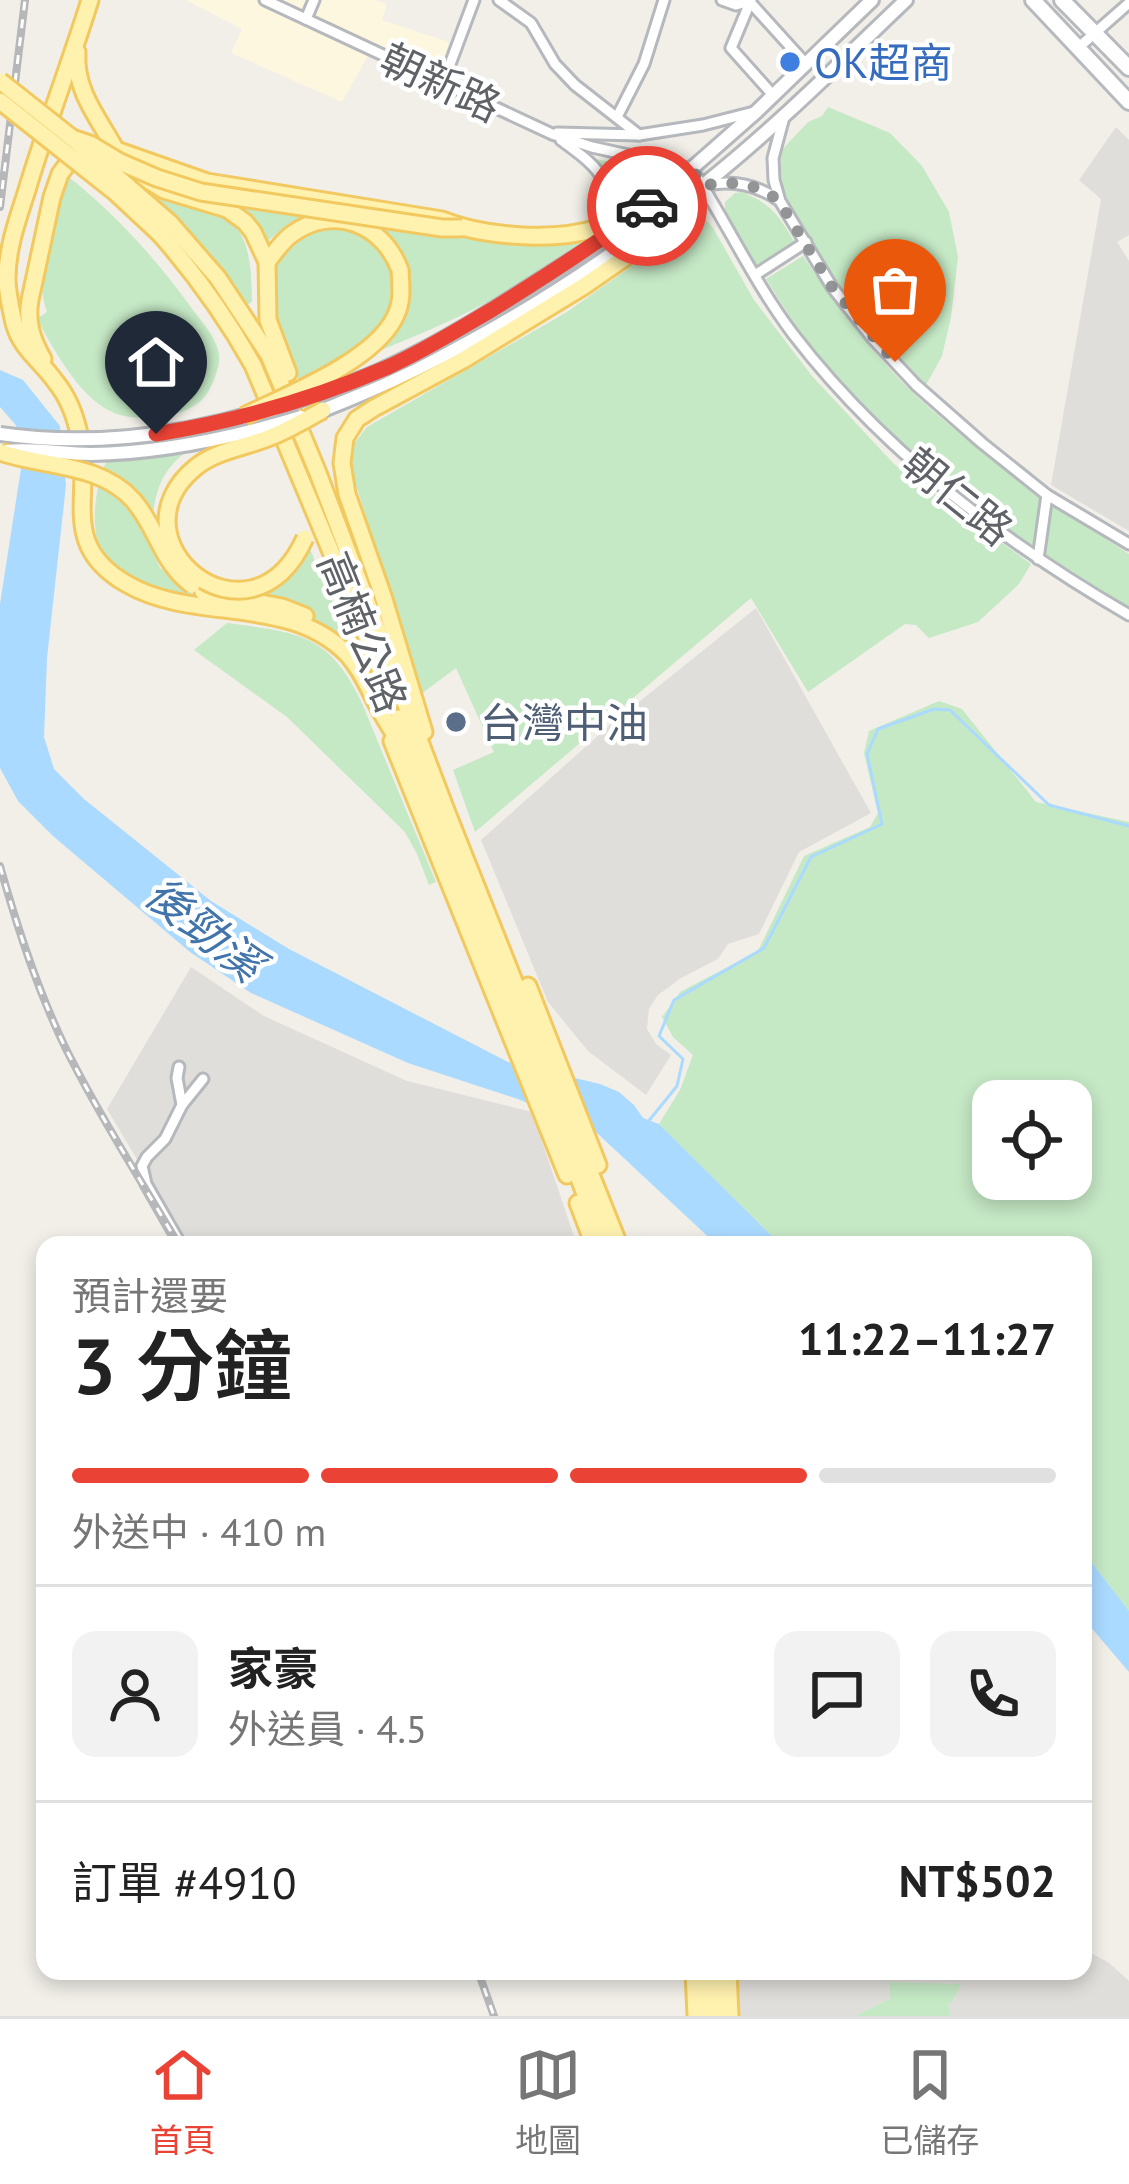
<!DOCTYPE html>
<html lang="zh-TW">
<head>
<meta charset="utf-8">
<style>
  body { margin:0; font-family:"PT Sans","Noto Sans TC",sans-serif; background:#f2f2f2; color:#222; height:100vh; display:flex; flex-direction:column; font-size:45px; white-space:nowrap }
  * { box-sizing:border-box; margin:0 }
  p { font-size:39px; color:#767676 }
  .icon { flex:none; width:66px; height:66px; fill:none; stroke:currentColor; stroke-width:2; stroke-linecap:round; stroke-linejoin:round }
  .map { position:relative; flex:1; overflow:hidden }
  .drawer { position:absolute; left:36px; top:1236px; width:1056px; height:744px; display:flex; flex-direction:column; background:#fff; border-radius:24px; box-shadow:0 6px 18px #0003 }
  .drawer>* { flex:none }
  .buttons { position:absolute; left:972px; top:1080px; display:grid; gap:24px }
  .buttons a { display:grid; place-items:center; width:120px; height:120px; border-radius:24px; background:#fff; box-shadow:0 6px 18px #0003; font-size:60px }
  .pin { position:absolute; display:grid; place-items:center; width:102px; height:102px; color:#fff; margin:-123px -51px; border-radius:50% 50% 50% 0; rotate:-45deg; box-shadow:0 0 12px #0007 }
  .pin .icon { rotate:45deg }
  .courier { position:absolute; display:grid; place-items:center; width:120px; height:120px; margin:-60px; border:9px solid #ea4335; border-radius:50%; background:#fff; color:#222; box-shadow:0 3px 15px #0007 }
  .overview em { font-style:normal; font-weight:600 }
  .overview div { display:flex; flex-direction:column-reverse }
  .overview { display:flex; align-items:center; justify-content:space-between; height:204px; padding:0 36px }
  h1 { font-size:78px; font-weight:600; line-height:90px }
  .bar { display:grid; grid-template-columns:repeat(4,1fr); gap:18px 12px; align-content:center; height:144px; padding:0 36px }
  .bar i { height:15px; border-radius:9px; background:#e0e0e0 }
  .bar .active { background:#ea4335 }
  .bar p { grid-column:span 4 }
  .line { display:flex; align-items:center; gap:30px; padding:0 36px; border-top:3px solid #e0e0e0 }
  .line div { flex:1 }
  .round { display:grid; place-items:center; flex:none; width:126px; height:126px; border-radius:24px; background:#f2f2f2 }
  .menu { display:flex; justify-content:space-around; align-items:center; height:168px; border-top:3px solid #e0e0e0; background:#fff; font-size:33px; color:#767676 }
  .menu a { display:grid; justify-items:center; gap:6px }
  .menu .active { color:#ea4335 }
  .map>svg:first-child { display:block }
  .commercial { fill:#fef7e0 }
  .industrial { fill:#e0deda }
  .green { fill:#c5e8c5; fill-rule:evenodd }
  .water { fill:#aadaff }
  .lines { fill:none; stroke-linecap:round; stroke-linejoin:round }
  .stream { stroke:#aadaff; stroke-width:3 }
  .minor-casing { stroke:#b5b8bc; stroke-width:15 }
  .tertiary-casing { stroke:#b5b8bc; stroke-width:18 }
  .secondary-casing { stroke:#b6babf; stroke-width:20 }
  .primary-casing { stroke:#f2c960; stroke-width:21 }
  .minor { stroke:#fff; stroke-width:9 }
  .tertiary { stroke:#fff; stroke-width:12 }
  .secondary { stroke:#fff; stroke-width:14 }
  .primary { stroke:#fff2af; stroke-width:15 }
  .rail-casing { stroke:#b6b7b8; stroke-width:8 }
  .rail { stroke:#fff; stroke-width:3; stroke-dasharray:9; stroke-linecap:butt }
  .tertiary-bridge-casing { stroke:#b5b8bc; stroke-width:18; stroke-linecap:butt }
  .primary-bridge-casing { stroke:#f2c960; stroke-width:21; stroke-linecap:butt }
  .tertiary-bridge { stroke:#fff; stroke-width:12 }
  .primary-bridge { stroke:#fff2af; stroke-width:15 }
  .done { stroke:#929495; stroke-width:12; stroke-dasharray:0 21.6 }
  .route { stroke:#ea4335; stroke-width:15 }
  .shop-dot { fill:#3f7fe0; stroke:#fff; stroke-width:4.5 }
  .service-dot { fill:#5c6f8a; stroke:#fff; stroke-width:4.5 }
  .labels { text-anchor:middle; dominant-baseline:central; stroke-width:9; stroke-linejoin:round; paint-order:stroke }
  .shop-label { font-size:42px; fill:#366cbe; stroke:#fff; text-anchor:start }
  .street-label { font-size:42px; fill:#5f6368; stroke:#fff }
  .service-label { font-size:42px; fill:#4e5e75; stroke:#fff; text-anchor:start }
  .water-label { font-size:45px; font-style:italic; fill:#4174aa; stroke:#fff }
</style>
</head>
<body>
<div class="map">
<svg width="1129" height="2016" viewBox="0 0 1129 2016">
  <rect width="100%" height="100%" fill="#f1efe8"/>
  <polygon class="commercial" points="186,0 375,0 387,4 382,20 449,42 440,73 375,43 342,102 231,53 242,29"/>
  <g class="industrial">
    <polygon points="1116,127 1129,140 1129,235 1117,242 1129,261 1129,531 1051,485 1101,199 1079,180"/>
    <polygon points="756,608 871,813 799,852 759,934 728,944 718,959 681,978 658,995 649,1009 647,1029 656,1044 671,1055 646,1095 588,1051 548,1002 481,840 609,726"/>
    <polygon points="191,967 264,1016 407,1081 532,1112 577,1245 188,1245 107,1109"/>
    <polygon points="1083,1949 1108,1962 1129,1981 1129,2016 951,2016 948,2002 954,2000 960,1984 891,1982 890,1999 855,2016 736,2016 735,1971 1083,1971"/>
  </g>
  <g class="green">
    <polygon points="828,107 890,133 922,166 949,212 958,257 951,317 942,356 926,385 879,338 837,284 797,221 782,186 780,152 808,122 822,116"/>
    <polygon points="596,159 658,171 663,176 645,190 618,199 614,182"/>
    <path d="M66,175C116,214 156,259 193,310C202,322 214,335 218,350C221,359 218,368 215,377C211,388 205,400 194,406C172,419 135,422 112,412C79,397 54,350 37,319L47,312C32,272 52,215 66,175Z"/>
    <path d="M136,183C151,192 164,194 181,198C245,214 251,241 252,301L249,304L240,302L185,233Z"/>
    <path d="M742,192C773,205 778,215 796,244L758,267L725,213V202L735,193Z"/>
    <polygon points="197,193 313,214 292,221 265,243"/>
    <polygon points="694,214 704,217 713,228 754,300 812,376 894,464 1031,564 1019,584 978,622 929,638 916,625 905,624 808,692 751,598 475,832 453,770 494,752 456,668 421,694 352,472 353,445 367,427 567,312 666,242 682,216"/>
    <path d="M344,223L554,245L585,241C569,255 549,266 531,277C459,322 380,352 300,379L295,376C274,332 248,246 315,227C324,225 335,224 344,223Z"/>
    <path d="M803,256C833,301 865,344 903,383C945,425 995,461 1042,497L1034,548C956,494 877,433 818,357C799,332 783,305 766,279Z"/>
    <path d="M189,449C162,471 157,485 152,519L102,470L109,458Z"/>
    <path d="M99,482L136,513L160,568L203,602C127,586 80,572 99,482Z"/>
    <polygon points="1052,505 1129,554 1129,608 1044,554"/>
    <polygon points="307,546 310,549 345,632 337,635 298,608 233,593 253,590"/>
    <path d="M227,623C296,633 328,632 361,701L436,882L429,885L417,854L405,832L287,717L194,650Z"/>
    <path d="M939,701L962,709L1036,802L1129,822V1611L1083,1551V1245H781L659,1124L680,1090L693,1055L673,1037L662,1017L680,992L758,951L804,856L870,827L878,813L864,753L869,731ZM993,1101H1071V1179H993Z"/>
    <polygon points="890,1982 961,1984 953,2001 948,2003 951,2016 855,2016 890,1999"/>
  </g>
  <g class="water">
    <polygon points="0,370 23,380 60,426 66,485 47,658 44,737 54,769 84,799 211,901 289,949 508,1062 600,1084 619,1092 634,1105 643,1118 659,1124 781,1245 717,1245 597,1133 518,1099 408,1063 251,993 190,952 53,836 18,801 0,768 0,604 25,443 15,424 0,407"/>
    <polygon points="1083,1551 1129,1611 1129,1672 1083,1618"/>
  </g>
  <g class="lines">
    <polyline class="stream" points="647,1123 677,1086 683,1059 659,1036 674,1000 764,948 811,857 882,824 867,754 878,729 934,709 950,710 1049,805 1129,826"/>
    <defs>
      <g id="minor">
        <path d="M265,0L552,134L592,147L692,169C727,223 754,282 793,334C882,450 1003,542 1129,615"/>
        <polyline points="499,0 531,23 555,64 575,85 639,135"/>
        <polyline points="722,0 736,5 750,1"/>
        <polyline points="751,0 731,48 773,95"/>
        <polyline points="749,1 806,64"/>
        <polyline points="306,19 314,0"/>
        <polyline points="1079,47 1129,3"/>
        <polyline points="443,83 474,0"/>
        <polyline points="617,117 644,64 664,0"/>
        <polyline points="784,117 773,158 774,180 780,201 832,287 873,339 916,385 982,443 1047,495 1129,544"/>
        <polyline points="557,133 639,135 703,125 754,112"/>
        <path d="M561,140C595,165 612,177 612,222"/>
        <path d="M708,185C732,180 757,185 777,199"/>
        <polyline points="755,275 806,242"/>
        <polyline points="1038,559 1047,495"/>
        <polyline points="179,1067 177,1078 182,1105"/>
        <polyline points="181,1245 146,1184 142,1166 147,1157 165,1139 182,1105 203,1079"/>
      </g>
      <g id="tertiary">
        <polyline points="657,199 756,112 872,0"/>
        <polyline points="595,245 631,218"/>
        <path d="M323,410C459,357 588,277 702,186C774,129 840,63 906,0"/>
      </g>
      <g id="secondary">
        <polyline points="1033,0 1129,102"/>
        <polyline points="1062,0 1129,68"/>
      </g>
      <g id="primary">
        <path d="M90,0C70,64 46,126 27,190C18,218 7,248 7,278C7,293 11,309 14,323C21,349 40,360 55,381C69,398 76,417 80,439C92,498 59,545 127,584C194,623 290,594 348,655C363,672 369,690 380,710C387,723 396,736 403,749"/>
        <path d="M77,52C74,93 102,122 119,156"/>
        <polyline points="141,176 164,190 227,209 245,222 253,232 267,262 268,320 288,373"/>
        <polyline points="170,223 218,278 269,355 318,473 447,813 619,1245"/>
        <path d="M160,234C196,275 226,317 253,365L391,695"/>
        <path d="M267,262C275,252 282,241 292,234C334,204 383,224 400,270"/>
        <path d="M43,359C32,340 26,322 30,300L52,197L60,174L71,159L86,153L116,150L207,182L442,220C483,237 555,242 598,228C621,220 643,205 664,193"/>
        <polyline points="203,592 282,607 305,616"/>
        <polyline points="399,718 605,1245"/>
        <polyline points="424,732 383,596 347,494 342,463 345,438 357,419 374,408 463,360 584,286 662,232 671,210"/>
        <polyline points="392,741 567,1175"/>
        <polyline points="528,986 598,1165"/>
        <polyline points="578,1203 594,1245"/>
        <polyline points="694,1971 696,2016"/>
        <polyline points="705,1971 707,2016"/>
        <polyline points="717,1971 718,2016"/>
        <polyline points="728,1971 730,2016"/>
      </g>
    </defs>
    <use href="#minor" class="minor-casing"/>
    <use href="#tertiary" class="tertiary-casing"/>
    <use href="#secondary" class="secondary-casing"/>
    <use href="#primary" class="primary-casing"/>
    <use href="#minor" class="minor"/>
    <use href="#tertiary" class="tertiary"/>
    <use href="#secondary" class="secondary"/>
    <use href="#primary" class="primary"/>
    <defs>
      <g id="rail">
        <polyline points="0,207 25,0"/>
        <path d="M0,866C18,930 38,992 67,1051C101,1118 141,1181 179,1245"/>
        <polyline points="478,1971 494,2016"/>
      </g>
    </defs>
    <use href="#rail" class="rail-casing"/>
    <use href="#rail" class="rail"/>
    <defs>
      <g id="tertiary-bridge">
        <path d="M276,407C315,395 355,383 392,365C463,332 528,286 595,245"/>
        <path d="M0,434C82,446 172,437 251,414"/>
        <path d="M7,451C35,448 63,454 91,454C162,453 232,438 301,417"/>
      </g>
      <g id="primary-bridge">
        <polyline points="0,81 72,138 170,223"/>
        <polyline points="0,101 115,192 160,234"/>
        <polyline points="72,138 90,144 120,162 157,178 201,192 442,228 462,228"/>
        <path d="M244,416C287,395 374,361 395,317C403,302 401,286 400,270"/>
        <path d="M0,452C43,467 100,463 133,500C157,527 162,564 192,585"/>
        <path d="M305,538C250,660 106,540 196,467C217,450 248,447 273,436C290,429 307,419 323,410"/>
      </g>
    </defs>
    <use href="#tertiary-bridge" class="tertiary-bridge-casing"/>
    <use href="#primary-bridge" class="primary-bridge-casing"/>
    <use href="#tertiary-bridge" class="tertiary-bridge"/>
    <use href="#primary-bridge" class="primary-bridge"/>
  </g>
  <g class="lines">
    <path class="done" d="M647,206L692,169L703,186C730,180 757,183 779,201L832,287L895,362"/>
    <path class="route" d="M156,434C236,421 314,399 388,367C424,351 459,329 493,309C546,276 598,243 647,206"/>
  </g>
  <circle class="shop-dot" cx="790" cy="62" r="12"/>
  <circle class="service-dot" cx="456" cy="722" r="12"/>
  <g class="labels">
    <g class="shop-label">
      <text x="814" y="62">OK超商</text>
    </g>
    <g class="street-label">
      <text transform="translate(441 82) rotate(25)">朝新路</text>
      <text transform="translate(958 496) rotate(39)">朝仁路</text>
      <text transform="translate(363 632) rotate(68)">高楠公路</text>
    </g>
    <g class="service-label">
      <text x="480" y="722">台灣中油</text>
    </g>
    <g class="water-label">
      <text transform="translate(205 928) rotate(39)">後勁溪</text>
    </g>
  </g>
</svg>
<div class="buttons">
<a><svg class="icon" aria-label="locate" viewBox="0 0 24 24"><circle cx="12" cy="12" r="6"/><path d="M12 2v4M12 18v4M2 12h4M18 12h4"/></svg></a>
</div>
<div class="pin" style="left:895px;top:362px;background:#ea580c"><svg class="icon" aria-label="bag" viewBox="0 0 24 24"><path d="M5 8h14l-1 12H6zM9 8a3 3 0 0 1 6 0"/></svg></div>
<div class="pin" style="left:156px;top:434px;background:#1f2937"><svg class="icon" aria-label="home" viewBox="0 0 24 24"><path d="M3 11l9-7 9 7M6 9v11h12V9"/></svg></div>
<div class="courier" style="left:647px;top:206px"><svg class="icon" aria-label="car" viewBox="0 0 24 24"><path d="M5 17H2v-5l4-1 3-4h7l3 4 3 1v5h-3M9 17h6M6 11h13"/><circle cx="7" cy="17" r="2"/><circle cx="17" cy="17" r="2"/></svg></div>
<section class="drawer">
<div class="overview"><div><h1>3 分鐘</h1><p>預計還要</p></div><em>11:22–11:27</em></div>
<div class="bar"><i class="active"></i><i class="active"></i><i class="active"></i><i></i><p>外送中 · 410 m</p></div>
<div class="line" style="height:216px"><a class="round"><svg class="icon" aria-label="person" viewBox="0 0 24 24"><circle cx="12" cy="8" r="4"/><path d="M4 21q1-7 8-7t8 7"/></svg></a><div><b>家豪</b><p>外送員 · 4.5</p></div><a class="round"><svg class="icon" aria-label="chat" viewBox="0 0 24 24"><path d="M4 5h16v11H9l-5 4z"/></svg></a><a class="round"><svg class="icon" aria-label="phone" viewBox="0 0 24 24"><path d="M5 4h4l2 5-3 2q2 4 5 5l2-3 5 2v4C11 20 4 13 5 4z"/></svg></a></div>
<div class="line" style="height:156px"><div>訂單 #4910</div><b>NT$502</b></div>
</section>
</div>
<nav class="menu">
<a class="active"><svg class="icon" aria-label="home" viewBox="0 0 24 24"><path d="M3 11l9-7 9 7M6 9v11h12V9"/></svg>首頁</a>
<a><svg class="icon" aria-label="map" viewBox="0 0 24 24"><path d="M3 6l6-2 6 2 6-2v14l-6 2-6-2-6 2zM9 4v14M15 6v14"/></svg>地圖</a>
<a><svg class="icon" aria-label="saved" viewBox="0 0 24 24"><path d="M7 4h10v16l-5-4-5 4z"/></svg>已儲存</a>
</nav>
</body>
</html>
